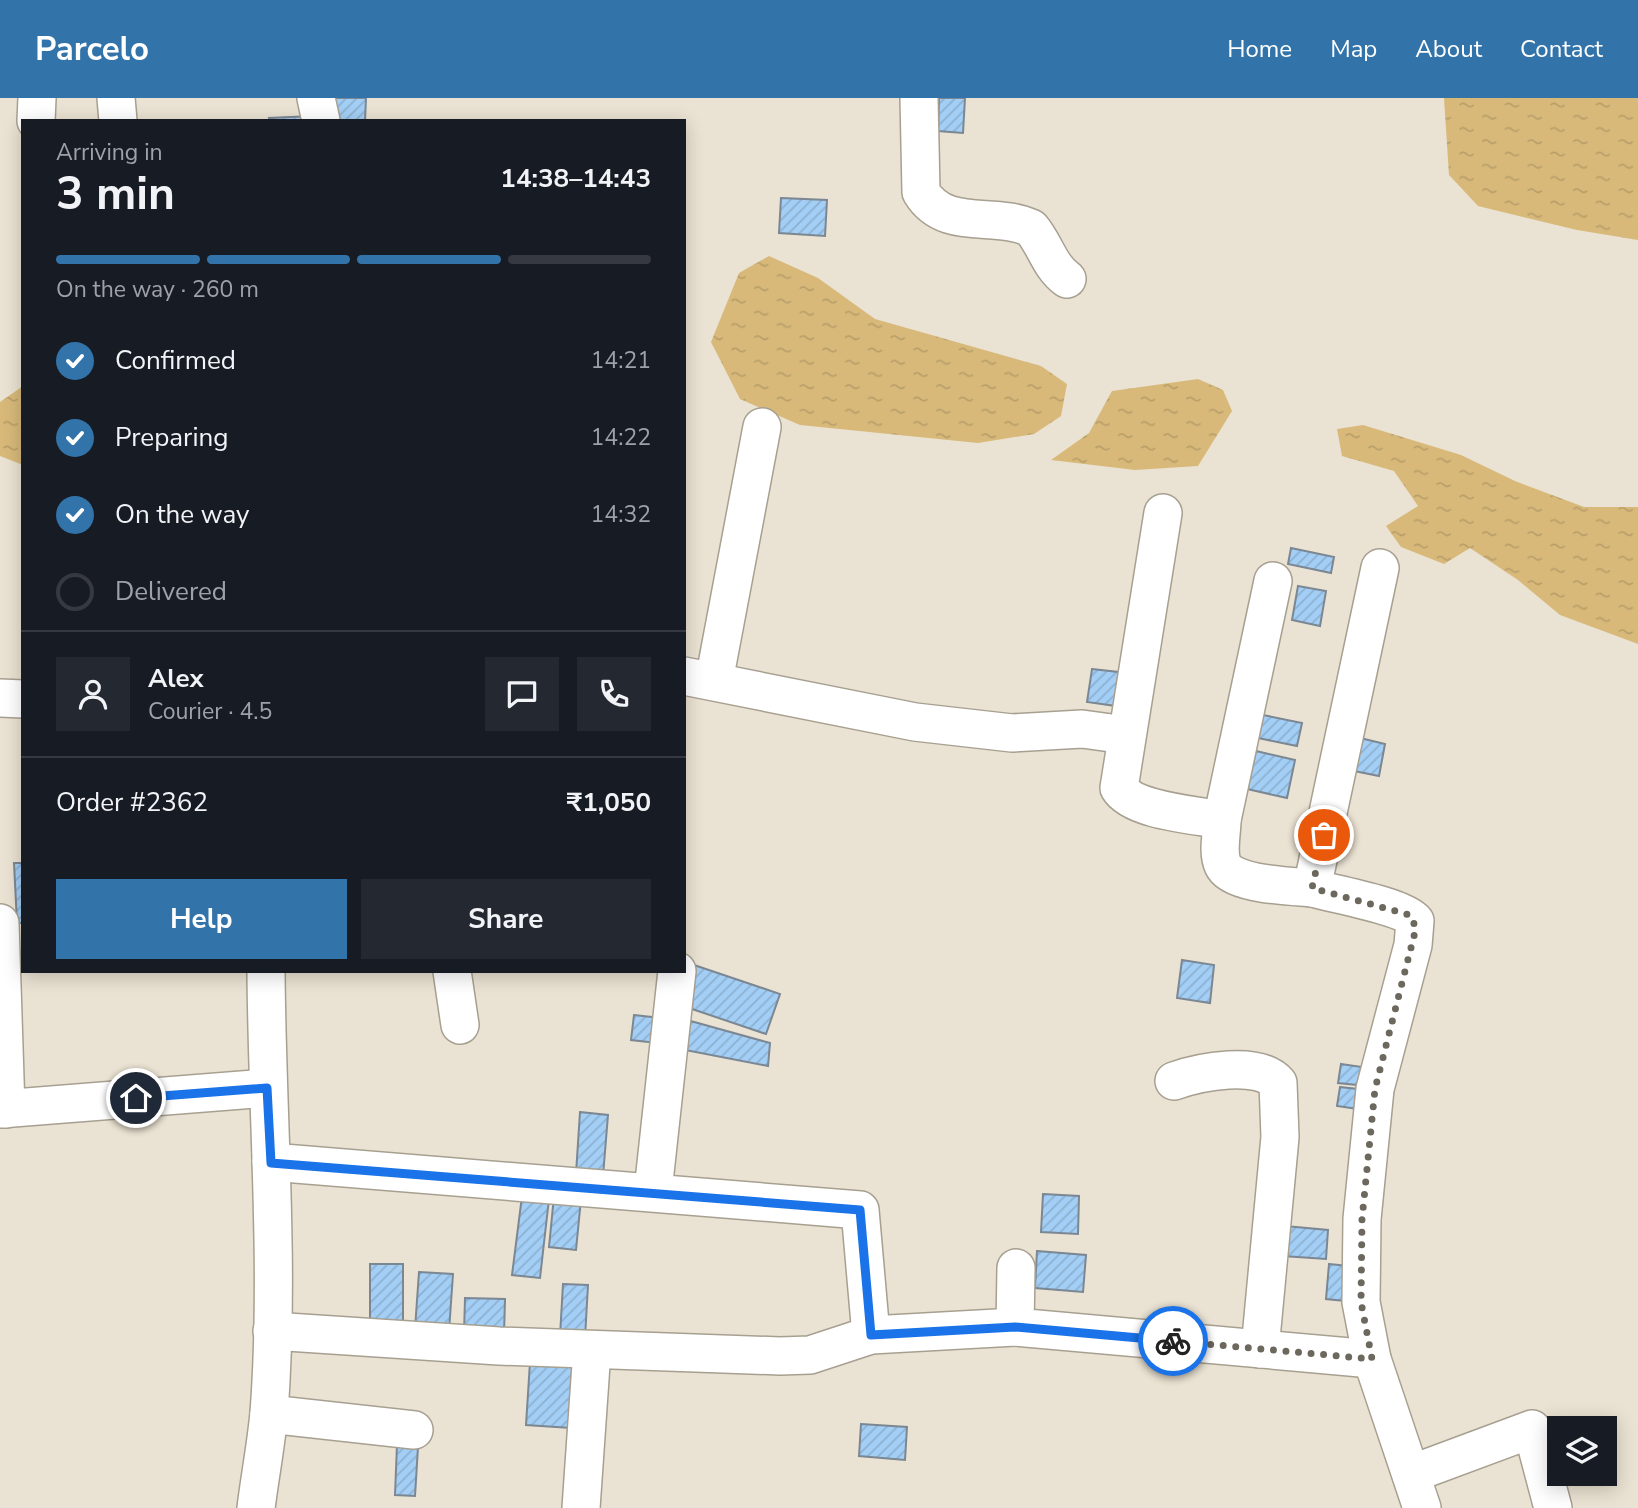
<!DOCTYPE html>
<html lang="en">
<head>
<meta charset="utf-8">
<style>
  body { margin:0; font-family:"Nunito Sans",sans-serif; background:#242831; color:#f1f3f6; height:100vh; display:flex; flex-direction:column; font-size:26px; white-space:nowrap }
  * { box-sizing:border-box; margin:0 }
  p { font-size:23px; color:#9ea1a6 }
  .icon { flex:none; width:38px; height:38px; fill:none; stroke:currentColor; stroke-width:2; stroke-linecap:round; stroke-linejoin:round }
  .map { position:relative; flex:1; overflow:hidden }
  .sheet { position:absolute; left:21px; top:21px; width:665px; height:854px; display:flex; flex-direction:column; background:#171b24; border-radius:0px; box-shadow:0 4px 18px #0003 }
  .sheet>* { flex:none }
  .buttons { position:absolute; left:1547px; top:1318px; display:grid; gap:14px }
  .buttons a { display:grid; place-items:center; width:70px; height:70px; border-radius:0px; background:#171b24; box-shadow:0 4px 18px #0003; font-size:35px }
  .pin { position:absolute; display:grid; place-items:center; width:60px; height:60px; color:#fff; margin:-30px; border:4px solid #fff; border-radius:50%; box-shadow:0 2px 7px #0007 }
  .courier { position:absolute; display:grid; place-items:center; width:70px; height:70px; margin:-35px; border:5px solid #1a73e8; border-radius:50%; background:#fff; color:#222; box-shadow:0 2px 9px #0007 }
  .headline em { font-style:normal; font-weight:700 }
  .headline div { display:flex; flex-direction:column-reverse }
  .headline { display:flex; align-items:center; justify-content:space-between; height:119px; padding:0 35px }
  h1 { font-size:46px; font-weight:700; line-height:52px }
  .bar { display:grid; grid-template-columns:repeat(4,1fr); gap:10px 7px; align-content:center; height:84px; padding:0 35px }
  .bar i { height:9px; border-radius:5px; background:#363941 }
  .bar .on { background:#3274aa }
  .bar p { grid-column:span 4 }
  .line { display:flex; align-items:center; gap:18px; padding:0 35px; border-top:2px solid #363941 }
  .line div { flex:1 }
  .round { display:grid; place-items:center; flex:none; width:74px; height:74px; border-radius:0px; background:#242831 }
  ol { padding:0 35px; list-style:none }
  li { display:flex; align-items:center; gap:21px; height:77px }
  li p { margin-inline-start:auto }
  li .icon { padding:7px; border-radius:50%; background:#3274aa; color:#fff; stroke-width:4 }
  li:last-child { color:#9ea1a6 }
  li i { width:38px; height:38px; border:4px solid #363941; border-radius:50% }
  .action { display:flex; gap:14px; margin-top:auto; padding:14px 35px }
  .action a { flex:1; height:80px; border-radius:0px; background:#3274aa; color:#fff; font-size:28px; font-weight:700; line-height:80px; text-align:center }
  .action a+a { background:#242831; color:#f1f3f6 }
  header { display:flex; align-items:center; gap:42px; box-sizing:border-box; height:98px; padding:0 35px; background:#3274aa; color:#fff }
  header strong { font-size:33px }
  nav { display:flex; gap:38px; margin-inline-start:auto; font-size:24px }
  .map>svg:first-child { display:block }
  .water { fill:url(#water-ripples) }
  .building { fill:url(#building-hatch); stroke:#7b8793; stroke-width:2 }
  .lines { fill:none; stroke-linecap:round; stroke-linejoin:round }
  .minor-casing { stroke:#a7a091; stroke-width:40 }
  .minor { stroke:#fff; stroke-width:37 }
  .done { stroke:#6d685e; stroke-width:7; stroke-dasharray:0 12.6 }
  .route { stroke:#1a73e8; stroke-width:9 }
</style>
</head>
<body>
<header>
<strong>Parcelo</strong>
<nav><a>Home</a><a>Map</a><a>About</a><a>Contact</a></nav>
</header>
<div class="map">
<svg width="1638" height="1410" viewBox="0 0 1638 1410">
  <defs>
    <pattern id="water-ripples" width="26" height="14" patternUnits="userSpaceOnUse" patternTransform="scale(1.75)"><rect width="26" height="14" fill="#d8b97a"/><path d="M2 4q2-2 4 0t4 0M15 11q2-2 4 0t4 0" fill="none" stroke="#b99f69"/></pattern>
    <pattern id="building-hatch" width="6" height="6" patternUnits="userSpaceOnUse" patternTransform="scale(1.75)"><rect width="6" height="6" fill="#a3cef5"/><path d="M-1 1l2-2M0 6l6-6M5 7l2-2" fill="none" stroke="#8cb1d2"/></pattern>
  </defs>
  <rect width="100%" height="100%" fill="#eae2d2"/>
  <g class="water">
    <polygon points="1444,0 1638,0 1638,142 1577,132 1478,108 1449,77"/>
    <polygon points="769,158 818,180 875,221 1041,268 1067,286 1061,318 1034,336 978,345 800,327 740,301 711,244 739,175"/>
    <polygon points="1198,281 1223,292 1232,313 1198,368 1135,372 1051,362 1089,335 1112,293"/>
    <polygon points="23,288 23,367 0,358 0,304"/>
    <polygon points="1363,327 1461,357 1515,383 1584,409 1638,409 1638,546 1560,517 1518,482 1470,450 1444,466 1401,449 1386,428 1418,408 1394,373 1342,358 1337,331"/>
  </g>
  <g class="building">
    <polygon points="328,0 366,0 365,23 328,23"/>
    <polygon points="939,0 965,0 963,35 938,33"/>
    <polygon points="312,18 312,23 270,23 269,20"/>
    <polygon points="781,100 827,102 825,138 779,135"/>
    <polygon points="1291,450 1334,459 1331,475 1288,466"/>
    <polygon points="1298,488 1326,493 1320,528 1292,522"/>
    <polygon points="1092,571 1127,575 1123,609 1087,604"/>
    <polygon points="1263,617 1302,625 1297,648 1258,640"/>
    <polygon points="1356,639 1385,646 1379,678 1349,672"/>
    <polygon points="1256,653 1295,662 1287,700 1247,691"/>
    <polygon points="14,765 23,765 23,825 17,825"/>
    <polygon points="1182,862 1214,867 1210,905 1177,900"/>
    <polygon points="694,867 780,896 766,936 692,911"/>
    <polygon points="634,917 660,920 657,945 631,942"/>
    <polygon points="687,922 770,945 768,968 680,951"/>
    <polygon points="1341,966 1369,970 1367,988 1338,985"/>
    <polygon points="1340,989 1367,992 1365,1012 1337,1008"/>
    <polygon points="580,1014 608,1017 603,1078 576,1076"/>
    <polygon points="1043,1096 1079,1098 1078,1136 1041,1134"/>
    <polygon points="522,1098 549,1101 540,1180 512,1177"/>
    <polygon points="554,1098 581,1101 576,1152 549,1149"/>
    <polygon points="1285,1128 1328,1132 1326,1161 1283,1158"/>
    <polygon points="1037,1153 1086,1157 1083,1194 1035,1190"/>
    <rect x="370" y="1166" width="33" height="63"/>
    <polygon points="1329,1166 1358,1169 1355,1204 1326,1201"/>
    <polygon points="419,1174 453,1176 449,1233 415,1231"/>
    <polygon points="563,1186 588,1187 585,1240 560,1238"/>
    <polygon points="465,1200 505,1201 504,1237 464,1236"/>
    <polygon points="530,1264 575,1267 571,1330 526,1327"/>
    <polygon points="861,1326 907,1329 905,1362 859,1358"/>
    <polygon points="397,1347 418,1349 415,1398 395,1397"/>
  </g>
  <g class="lines">
    <defs>
      <g id="minor">
        <polyline points="116,0 118,23"/>
        <polyline points="316,0 321,23"/>
        <path d="M919,0L921,94C945,134 994,113 1031,130C1045,146 1049,168 1067,181"/>
        <polyline points="36,23 37,0"/>
        <path d="M1163,415L1119,690C1133,713 1196,717 1222,722"/>
        <path d="M1380,470L1312,790C1334,796 1403,808 1415,823L1413,847L1375,991L1362,1121L1361,1204L1372,1261L1422,1410"/>
        <path d="M1273,483L1222,722C1222,736 1217,754 1223,767C1232,787 1291,788 1312,790"/>
        <polyline points="684,578 915,624 1012,635 1082,631 1126,637"/>
        <polyline points="714,583 762,329"/>
        <polyline points="0,600 23,601"/>
        <polyline points="0,825 6,1011"/>
        <polyline points="452,873 460,927"/>
        <path d="M1174,983C1199,974 1259,962 1278,985L1280,1039L1260,1251"/>
        <polyline points="0,1011 267,990"/>
        <polyline points="271,1064 860,1112 871,1237"/>
        <polyline points="653,1093 677,873"/>
        <polyline points="1016,1170 1015,1229 1372,1261"/>
        <polyline points="272,1233 499,1248 780,1258 810,1257 871,1237 1015,1229"/>
        <polyline points="269,1316 414,1332"/>
        <polyline points="1411,1376 1532,1331 1553,1410"/>
        <path d="M256,1410C260,1378 266,1347 269,1315C280,1168 267,1020 266,873"/>
        <polyline points="581,1410 592,1252"/>
      </g>
    </defs>
    <use href="#minor" class="minor-casing"/>
    <use href="#minor" class="minor"/>
  </g>
  <g class="lines">
    <polyline class="done" points="1173,1243 1372,1261 1361,1204 1362,1121 1375,991 1416,830 1410,817 1312,790 1324,737"/>
    <polyline class="route" points="136,1000 267,990 271,1065 860,1112 871,1237 1015,1229 1173,1243"/>
  </g>
</svg>
<div class="buttons">
<a><svg class="icon" aria-label="layers" viewBox="0 0 24 24"><path d="M12 4l9 5-9 5-9-5zM3 14l9 5 9-5"/></svg></a>
</div>
<div class="pin" style="left:1324px;top:737px;background:#ea580c"><svg class="icon" aria-label="bag" viewBox="0 0 24 24"><path d="M5 8h14l-1 12H6zM9 8a3 3 0 0 1 6 0"/></svg></div>
<div class="pin" style="left:136px;top:1000px;background:#1f2937"><svg class="icon" aria-label="home" viewBox="0 0 24 24"><path d="M3 11l9-7 9 7M6 9v11h12V9"/></svg></div>
<div class="courier" style="left:1173px;top:1243px"><svg class="icon" aria-label="bike" viewBox="0 0 24 24"><circle cx="6" cy="16" r="4"/><circle cx="18" cy="16" r="4"/><path d="M6 16l4-8h5l3 8M10 8l3 8H6M13 5h3"/></svg></div>
<section class="sheet">
<div class="headline"><div><h1>3 min</h1><p>Arriving in</p></div><em>14:38–14:43</em></div>
<div class="bar"><i class="on"></i><i class="on"></i><i class="on"></i><i></i><p>On the way · 260 m</p></div>
<ol>
<li><svg class="icon" aria-label="check" viewBox="0 0 24 24"><path d="M5 12l5 5 9-10"/></svg>Confirmed<p>14:21</p></li>
<li><svg class="icon" aria-label="check" viewBox="0 0 24 24"><path d="M5 12l5 5 9-10"/></svg>Preparing<p>14:22</p></li>
<li><svg class="icon" aria-label="check" viewBox="0 0 24 24"><path d="M5 12l5 5 9-10"/></svg>On the way<p>14:32</p></li>
<li><i></i>Delivered</li>
</ol>
<div class="line" style="height:126px"><a class="round"><svg class="icon" aria-label="person" viewBox="0 0 24 24"><circle cx="12" cy="8" r="4"/><path d="M4 21q1-7 8-7t8 7"/></svg></a><div><b>Alex</b><p>Courier · 4.5</p></div><a class="round"><svg class="icon" aria-label="chat" viewBox="0 0 24 24"><path d="M4 5h16v11H9l-5 4z"/></svg></a><a class="round"><svg class="icon" aria-label="phone" viewBox="0 0 24 24"><path d="M5 4h4l2 5-3 2q2 4 5 5l2-3 5 2v4C11 20 4 13 5 4z"/></svg></a></div>
<div class="line" style="height:91px"><div>Order #2362</div><b>₹1,050</b></div>
<div class="action"><a>Help</a><a>Share</a></div>
</section>
</div>
</body>
</html>
